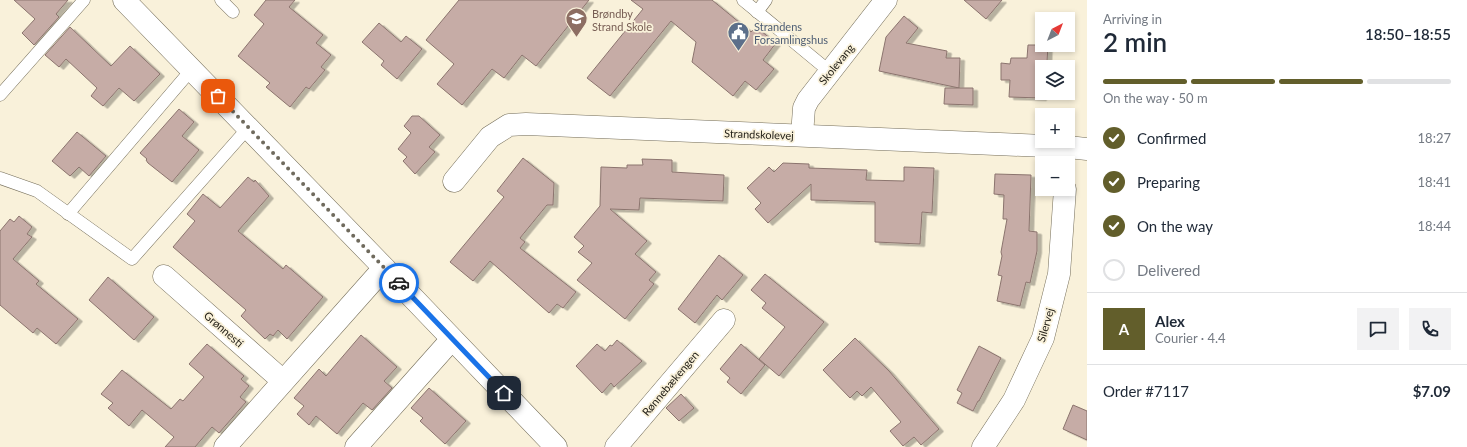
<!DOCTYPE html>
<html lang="en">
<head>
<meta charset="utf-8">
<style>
  body { margin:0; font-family:Lato,sans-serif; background:#f2f2f3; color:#1f2937; height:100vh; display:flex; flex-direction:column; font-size:15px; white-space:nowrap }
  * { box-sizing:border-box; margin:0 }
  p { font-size:13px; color:#747a83 }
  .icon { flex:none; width:22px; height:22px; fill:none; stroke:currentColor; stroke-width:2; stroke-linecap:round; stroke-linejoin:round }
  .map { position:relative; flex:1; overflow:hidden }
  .side { display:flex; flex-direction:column; background:#fff; width:380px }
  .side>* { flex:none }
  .needle { width:26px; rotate:42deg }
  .fabs { position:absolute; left:1035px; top:12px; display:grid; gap:8px }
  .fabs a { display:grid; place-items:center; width:40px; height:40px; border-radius:0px; background:#fff; box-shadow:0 2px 6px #0003; font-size:20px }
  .pin { position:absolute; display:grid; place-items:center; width:34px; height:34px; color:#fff; margin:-17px; border-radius:8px; box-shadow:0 2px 6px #0006 }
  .courier { position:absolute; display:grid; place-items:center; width:40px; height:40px; margin:-20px; border:3px solid #1a73e8; border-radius:50%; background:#fff; color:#222; box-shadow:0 1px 5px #0007 }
  .overview em { font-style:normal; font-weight:600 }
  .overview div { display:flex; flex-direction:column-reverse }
  .overview { display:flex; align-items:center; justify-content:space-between; height:68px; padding:0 16px }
  h1 { font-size:26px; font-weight:600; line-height:30px }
  .bar { display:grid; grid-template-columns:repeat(4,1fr); gap:6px 4px; align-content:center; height:48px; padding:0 16px }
  .bar i { height:5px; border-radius:3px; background:#e0e1e3 }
  .bar .current { background:#625e2b }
  .bar p { grid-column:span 4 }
  .line { display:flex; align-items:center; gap:10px; padding:0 16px; border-top:1px solid #e0e1e3 }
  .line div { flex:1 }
  .round { display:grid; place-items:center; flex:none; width:42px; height:42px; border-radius:0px; background:#f2f2f3 }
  ol { padding:0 16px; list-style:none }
  li { display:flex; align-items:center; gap:12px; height:44px }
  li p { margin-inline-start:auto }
  li .icon { padding:4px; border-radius:50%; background:#625e2b; color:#fff; stroke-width:4 }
  li:last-child { color:#747a83 }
  li i { width:22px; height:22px; border:2px solid #e0e1e3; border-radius:50% }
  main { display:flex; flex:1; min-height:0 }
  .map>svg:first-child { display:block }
  .building { fill:#c6aca6; stroke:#8b746e; filter:url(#shadow) }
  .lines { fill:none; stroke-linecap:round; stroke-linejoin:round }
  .service-casing { stroke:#746d59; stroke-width:13 }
  .minor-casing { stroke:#746d59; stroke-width:23 }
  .secondary-casing { stroke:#746d59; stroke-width:23 }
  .service { stroke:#fff; stroke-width:12 }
  .minor { stroke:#fff; stroke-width:22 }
  .secondary { stroke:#fff; stroke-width:22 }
  .done { stroke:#6f6a5d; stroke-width:4; stroke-dasharray:0 7.2 }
  .route { stroke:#1a73e8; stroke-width:5 }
  .labels { text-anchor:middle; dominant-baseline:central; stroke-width:3.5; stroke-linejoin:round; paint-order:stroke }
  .education-label { font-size:11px; fill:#785e54; stroke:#f9f1da; text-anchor:start }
  .service-label { font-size:11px; fill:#4e5e75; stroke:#f9f1da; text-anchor:start }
  .street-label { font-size:11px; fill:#242119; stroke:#f9f1da }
</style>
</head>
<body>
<main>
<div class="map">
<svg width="1087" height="447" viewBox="0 0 1087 447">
  <defs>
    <filter id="shadow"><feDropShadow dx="4.5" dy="2.5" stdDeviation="0" flood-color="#0004"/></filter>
  </defs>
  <rect width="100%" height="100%" fill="#f9f1da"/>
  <g class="building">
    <polygon points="14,0 68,0 56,14 59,17 34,45 22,33 35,19"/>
    <polygon points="266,0 295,0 289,7 323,35 316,43 331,55 321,67 325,70 309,89 306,87 290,107 266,87 270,83 238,56 264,24 254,15"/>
    <polygon points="459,0 589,0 536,66 522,55 504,78 492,69 462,105 437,84 454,64 426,40"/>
    <polygon points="631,0 712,0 751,32 756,27 776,43 763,60 774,69 756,90 745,81 733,96 692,62 696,42 671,21 610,96 587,78 643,9"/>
    <polygon points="964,0 1002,0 986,19"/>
    <polygon points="904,16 918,28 906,43 947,51 946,58 960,58 959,88 879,71 886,37"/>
    <polygon points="379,23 401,42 406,36 422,49 397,79 381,65 384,61 362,42"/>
    <polygon points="70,27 111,66 130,46 160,74 134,101 119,88 103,106 91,96 97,88 66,59 59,67 45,55"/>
    <polygon points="1028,45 1048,45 1047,62 1043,62 1042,67 1042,98 1009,97 1010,80 1001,80 1001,63 1010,64 1011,58 1027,58"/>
    <polygon points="945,88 973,88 973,105 944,104"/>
    <polygon points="179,109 194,122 182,136 199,150 172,182 148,163 146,160 147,159 140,153"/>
    <polygon points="412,116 419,116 440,135 429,147 435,152 415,174 403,161 407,157 398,149 411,133 404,126"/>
    <polygon points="77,132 106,156 89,176 79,167 70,176 52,161"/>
    <polygon points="523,158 554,183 553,205 547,205 520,238 525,242 520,248 576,292 563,308 557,304 549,313 490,261 473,281 450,262 504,197 497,191"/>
    <polygon points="642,159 672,160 672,172 724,175 723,201 640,198 639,210 610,209 647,241 635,254 656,272 649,280 654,284 625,319 577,280 592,263 578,252 584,246 574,237 600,206 601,167 627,168 627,165 643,165"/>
    <polygon points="783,163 809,164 809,168 867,170 866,180 904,181 904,167 934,168 932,213 922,212 920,244 875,242 875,202 811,200 811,184 768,223 755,209 761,203 747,188 769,167 774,172"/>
    <polygon points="995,174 1031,175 1029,231 1037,232 1037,251 1030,283 1026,282 1020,306 997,301 1002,276 998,275 1002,256 1001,252 1007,219 1003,219 1004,195 994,194"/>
    <polygon points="248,177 254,182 255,180 269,196 238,231 283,269 286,265 323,297 287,339 278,330 273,336 270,334 265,339 241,316 246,310 173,247 195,221 187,214 203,194 220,208"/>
    <polygon points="19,216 32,227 27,234 32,237 13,259 39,281 36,284 78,319 56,344 37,328 33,333 0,305 0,231 10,219 14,222"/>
    <polygon points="719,255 743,275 722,300 717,295 695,323 678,309"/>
    <polygon points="765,274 824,322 779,376 759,359 785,327 762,308 766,303 751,290"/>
    <polygon points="108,277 154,317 134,340 89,300"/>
    <polygon points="361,335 397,367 384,381 392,388 372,410 363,403 337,434 316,416 309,425 297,414 304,406 294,398 319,369 326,376"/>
    <polygon points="855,338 889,371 939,429 921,445 914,437 903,446 890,431 901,422 871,387 862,396 857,391 850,398 823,370"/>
    <polygon points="617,340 642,361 614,387 611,383 602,393 576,366 597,344 605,351 610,345 612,346"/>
    <polygon points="207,344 244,376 241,379 249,386 240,397 246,402 219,433 212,427 195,447 165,447 174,437 142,410 129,426 108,408 113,403 101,394 122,370 171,409 180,399 183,401 204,377 189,364"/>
    <polygon points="741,344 765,365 741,394 727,382 730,378 720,369"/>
    <polygon points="979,346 1001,358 979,401 978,401 973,411 957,403 962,393 957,390"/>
    <polygon points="429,388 466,421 445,444 420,421 423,418 411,408"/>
    <polygon points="681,394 694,408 679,421 666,408"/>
    <polygon points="1073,405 1087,411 1087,440 1063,429"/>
  </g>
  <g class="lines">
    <defs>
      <g id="service">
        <polyline points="221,0 233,12"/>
        <polyline points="743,0 829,71"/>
        <polyline points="757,12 766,0"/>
        <polyline points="0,95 84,0"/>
        <polyline points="0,178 37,191 132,259 248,128"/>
        <polyline points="68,214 192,69"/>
      </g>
      <g id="minor">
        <polyline points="802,135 804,108 808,100 886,0"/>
        <polyline points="454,181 490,137 509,125 526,124 1068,147 1087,149"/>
        <polyline points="164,276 283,381"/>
        <polyline points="225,447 384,268"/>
        <polyline points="356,447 452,339"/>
        <polyline points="616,447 724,320"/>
        <polyline points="983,447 1014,400 1043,338 1059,274 1065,189"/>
      </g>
      <polyline id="secondary" points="124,0 392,276 556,447"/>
    </defs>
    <use href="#service" class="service-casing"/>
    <use href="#minor" class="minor-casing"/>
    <use href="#secondary" class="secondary-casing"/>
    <use href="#service" class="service"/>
    <use href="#minor" class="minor"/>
    <use href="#secondary" class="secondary"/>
  </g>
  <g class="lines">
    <polyline class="done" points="218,96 399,283"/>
    <polyline class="route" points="399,283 504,393"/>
  </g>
  <defs>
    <symbol id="school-pin" viewBox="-11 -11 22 30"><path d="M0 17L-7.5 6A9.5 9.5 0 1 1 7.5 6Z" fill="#8d6e63" stroke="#f9f1da"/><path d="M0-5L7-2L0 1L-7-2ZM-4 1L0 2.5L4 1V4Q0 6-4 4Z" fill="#fff"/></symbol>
    <symbol id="civic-pin" viewBox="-11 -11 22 30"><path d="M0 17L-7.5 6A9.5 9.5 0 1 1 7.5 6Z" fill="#5c6f8a" stroke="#f9f1da"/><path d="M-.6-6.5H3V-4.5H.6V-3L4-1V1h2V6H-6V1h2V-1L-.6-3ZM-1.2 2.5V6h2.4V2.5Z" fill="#fff"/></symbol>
  </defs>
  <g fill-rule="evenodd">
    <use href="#school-pin" x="564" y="6" width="25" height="34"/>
    <use href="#civic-pin" x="726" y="20" width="25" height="34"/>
  </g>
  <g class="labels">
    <g class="education-label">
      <text x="592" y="13">Brøndby<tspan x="592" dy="13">Strand Skole</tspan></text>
    </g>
    <g class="service-label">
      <text x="754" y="26">Strandens<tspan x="754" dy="13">Forsamlingshus</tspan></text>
    </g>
    <g class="street-label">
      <text transform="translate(836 64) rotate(-51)">Skolevang</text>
      <text transform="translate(759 134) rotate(2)">Strandskolevej</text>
      <text transform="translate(1045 325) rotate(-74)">Silervej</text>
      <text transform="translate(224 329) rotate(41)">Grønnesti</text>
      <text transform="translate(670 383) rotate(-50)">Rønnebækengen</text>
    </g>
  </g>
</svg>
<div class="fabs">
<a><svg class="needle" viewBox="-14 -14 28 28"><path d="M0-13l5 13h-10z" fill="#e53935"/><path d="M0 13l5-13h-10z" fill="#747a83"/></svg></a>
<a><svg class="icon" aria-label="layers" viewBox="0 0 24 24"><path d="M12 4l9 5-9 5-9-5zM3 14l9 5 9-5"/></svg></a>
<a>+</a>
<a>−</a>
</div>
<div class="pin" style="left:218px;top:96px;background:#ea580c"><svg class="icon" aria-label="bag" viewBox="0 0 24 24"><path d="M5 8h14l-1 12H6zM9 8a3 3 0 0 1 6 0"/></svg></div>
<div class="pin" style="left:504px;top:393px;background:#1f2937"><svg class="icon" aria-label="home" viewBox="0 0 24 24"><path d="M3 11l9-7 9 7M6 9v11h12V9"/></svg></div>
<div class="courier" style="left:399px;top:283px"><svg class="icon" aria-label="car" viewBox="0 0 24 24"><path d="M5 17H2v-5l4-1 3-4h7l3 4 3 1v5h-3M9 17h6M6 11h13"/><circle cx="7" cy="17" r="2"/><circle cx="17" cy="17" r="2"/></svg></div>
</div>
<section class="side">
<div class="overview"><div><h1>2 min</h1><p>Arriving in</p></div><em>18:50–18:55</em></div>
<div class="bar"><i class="current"></i><i class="current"></i><i class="current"></i><i></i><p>On the way · 50 m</p></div>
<ol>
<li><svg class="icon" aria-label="check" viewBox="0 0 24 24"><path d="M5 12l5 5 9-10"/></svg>Confirmed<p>18:27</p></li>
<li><svg class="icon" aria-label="check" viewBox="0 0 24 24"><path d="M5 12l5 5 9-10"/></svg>Preparing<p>18:41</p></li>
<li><svg class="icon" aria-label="check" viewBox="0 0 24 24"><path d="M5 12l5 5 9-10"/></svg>On the way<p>18:44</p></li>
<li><i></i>Delivered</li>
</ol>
<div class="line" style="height:72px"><b class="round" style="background:#625e2b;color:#fff">A</b><div><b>Alex</b><p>Courier · 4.4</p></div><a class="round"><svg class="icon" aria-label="chat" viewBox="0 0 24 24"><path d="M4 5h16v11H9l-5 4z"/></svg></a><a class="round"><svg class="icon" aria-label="phone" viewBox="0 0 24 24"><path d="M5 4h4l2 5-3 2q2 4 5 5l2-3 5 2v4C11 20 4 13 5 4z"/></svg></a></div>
<div class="line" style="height:52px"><div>Order #7117</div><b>$7.09</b></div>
</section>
</main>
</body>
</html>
